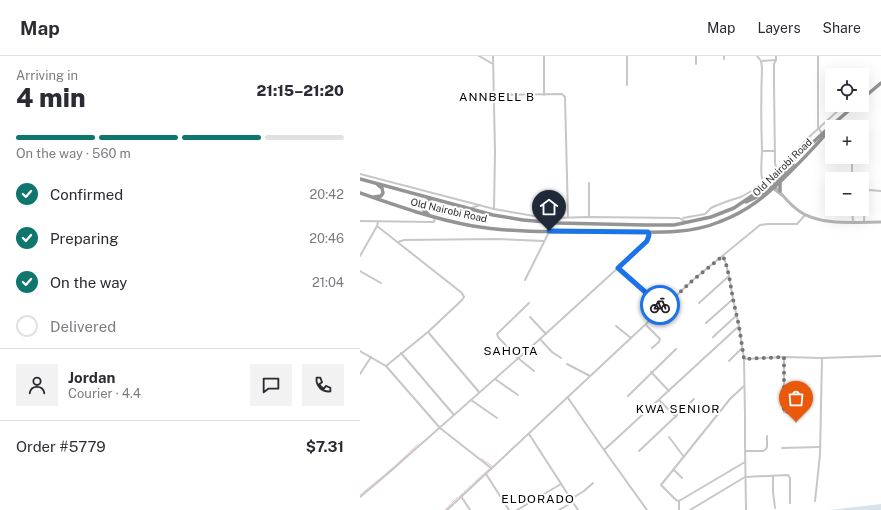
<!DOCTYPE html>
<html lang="en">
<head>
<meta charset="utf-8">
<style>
  body { margin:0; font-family:"Public Sans",sans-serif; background:#f2f2f3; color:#2b2b33; height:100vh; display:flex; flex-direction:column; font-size:15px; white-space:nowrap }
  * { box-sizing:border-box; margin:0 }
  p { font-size:13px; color:#7c7c81 }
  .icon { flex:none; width:22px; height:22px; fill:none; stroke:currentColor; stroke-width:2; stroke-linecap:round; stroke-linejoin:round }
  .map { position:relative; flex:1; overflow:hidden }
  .side { display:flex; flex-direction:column; background:#fff; width:360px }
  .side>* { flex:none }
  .tools { position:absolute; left:465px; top:12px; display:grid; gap:8px }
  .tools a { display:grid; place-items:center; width:44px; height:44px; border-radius:0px; background:#fff; box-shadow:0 4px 16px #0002; font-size:20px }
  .pin { position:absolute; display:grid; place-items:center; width:34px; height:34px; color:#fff; margin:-41px -17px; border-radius:50% 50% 50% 0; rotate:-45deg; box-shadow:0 0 4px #0007 }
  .pin .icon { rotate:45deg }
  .courier { position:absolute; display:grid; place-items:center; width:40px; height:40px; margin:-20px; border:3px solid #1a73e8; border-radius:50%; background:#fff; color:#222; box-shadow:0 1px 5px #0007 }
  .headline em { font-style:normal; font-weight:800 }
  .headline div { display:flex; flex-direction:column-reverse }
  .headline { display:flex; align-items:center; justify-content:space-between; height:68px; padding:0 16px }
  h1 { font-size:26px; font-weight:800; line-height:30px }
  .bar { display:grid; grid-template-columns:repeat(4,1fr); gap:6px 4px; align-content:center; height:48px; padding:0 16px }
  .bar i { height:5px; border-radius:3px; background:#e1e1e2 }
  .bar .selected { background:#0f766e }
  .bar p { grid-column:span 4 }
  .line { display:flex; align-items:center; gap:10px; padding:0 16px; border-top:1px solid #e1e1e2 }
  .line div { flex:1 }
  .round { display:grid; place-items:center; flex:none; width:42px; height:42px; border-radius:0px; background:#f2f2f3 }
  ol { padding:0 16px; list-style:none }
  li { display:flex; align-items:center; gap:12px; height:44px }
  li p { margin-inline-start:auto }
  li .icon { padding:4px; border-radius:50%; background:#0f766e; color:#fff; stroke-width:4 }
  li:last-child { color:#7c7c81 }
  li i { width:22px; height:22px; border:2px solid #e1e1e2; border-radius:50% }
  header { display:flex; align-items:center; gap:24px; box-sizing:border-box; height:56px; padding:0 20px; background:#fff; border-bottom:1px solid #e1e1e2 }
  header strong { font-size:19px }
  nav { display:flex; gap:22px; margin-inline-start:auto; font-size:14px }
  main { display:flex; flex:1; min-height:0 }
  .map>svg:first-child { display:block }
  .green { fill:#d9e3eb }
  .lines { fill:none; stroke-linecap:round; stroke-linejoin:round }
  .stream { stroke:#edc3dd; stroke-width:1 }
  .street { stroke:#c7c7c7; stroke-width:2 }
  .secondary { stroke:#b7b7b7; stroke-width:3 }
  .highway { stroke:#949494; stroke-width:3.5 }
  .done { stroke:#767676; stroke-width:4; stroke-dasharray:0 7.2 }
  .route { stroke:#1a73e8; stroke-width:5 }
  .labels { text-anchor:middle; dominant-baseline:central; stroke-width:4; stroke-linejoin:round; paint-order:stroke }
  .street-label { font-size:10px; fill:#2d2d2d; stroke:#fff }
  .quarter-label { font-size:12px; letter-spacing:1px; fill:#000; stroke:#fff }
</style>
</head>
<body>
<header>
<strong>Map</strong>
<nav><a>Map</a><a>Layers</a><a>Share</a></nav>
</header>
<main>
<section class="side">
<div class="headline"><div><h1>4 min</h1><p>Arriving in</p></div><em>21:15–21:20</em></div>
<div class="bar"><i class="selected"></i><i class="selected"></i><i class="selected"></i><i></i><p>On the way · 560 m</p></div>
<ol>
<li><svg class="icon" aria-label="check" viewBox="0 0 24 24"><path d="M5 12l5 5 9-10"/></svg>Confirmed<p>20:42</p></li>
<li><svg class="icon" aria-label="check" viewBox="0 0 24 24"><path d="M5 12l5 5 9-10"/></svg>Preparing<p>20:46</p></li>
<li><svg class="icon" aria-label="check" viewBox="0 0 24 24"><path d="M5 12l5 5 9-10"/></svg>On the way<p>21:04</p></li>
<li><i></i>Delivered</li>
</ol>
<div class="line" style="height:72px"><a class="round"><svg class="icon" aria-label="person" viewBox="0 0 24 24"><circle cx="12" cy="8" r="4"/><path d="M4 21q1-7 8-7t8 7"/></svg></a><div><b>Jordan</b><p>Courier · 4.4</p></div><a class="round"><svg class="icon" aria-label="chat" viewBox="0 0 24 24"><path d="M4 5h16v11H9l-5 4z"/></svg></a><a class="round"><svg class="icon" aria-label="phone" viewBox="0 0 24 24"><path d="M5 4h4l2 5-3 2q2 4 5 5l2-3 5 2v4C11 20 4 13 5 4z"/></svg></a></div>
<div class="line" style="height:52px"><div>Order #5779</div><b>$7.31</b></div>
</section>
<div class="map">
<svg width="521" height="454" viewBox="0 0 521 454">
  <rect width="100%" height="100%" fill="#fff"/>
  <polygon class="green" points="521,448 521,454 470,454"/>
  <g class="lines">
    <g class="stream">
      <polyline points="122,403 132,410"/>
      <polyline points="104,436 129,413"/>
      <polyline points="0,439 35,410 58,388"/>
      <polyline points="99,441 103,437"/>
      <polyline points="85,454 98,441"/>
    </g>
    <g class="street">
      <polyline points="119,0 133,8"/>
      <polyline points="133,0 135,96 134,153"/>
      <path d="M397,0L401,5L402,12C401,39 401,66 402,94C402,104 399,122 405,131"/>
      <polyline points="416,0 416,4"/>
      <polyline points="458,0 458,71 462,78"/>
      <polyline points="364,3 364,0"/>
      <polyline points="401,5 416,4 414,8 414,26 415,106 417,119"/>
      <polyline points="336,8 336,0"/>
      <polyline points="267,29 267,0"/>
      <polyline points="134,39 202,38 205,41 208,161"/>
      <polyline points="184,39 184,0"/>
      <polyline points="492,71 492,68"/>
      <polyline points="402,95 415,95"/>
      <polyline points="435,96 449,81 481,52"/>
      <polyline points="492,101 492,123"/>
      <polyline points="0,118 134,153 180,161 193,162 229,161 319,162 326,166"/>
      <polyline points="111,152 120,149"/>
      <polyline points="492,153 493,166"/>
      <polyline points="229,161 229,127"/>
      <polyline points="323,162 345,158 351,152 355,150 371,144 381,141 395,133 402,127"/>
      <polyline points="0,165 72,166 74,166 75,162"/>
      <polyline points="504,166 505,138 506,135 509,134 521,135"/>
      <polyline points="17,170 102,237 104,241 102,244 68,276 26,310"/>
      <polyline points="38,186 44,184 137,183 184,185"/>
      <polyline points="0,200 17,170 18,166"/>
      <polyline points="363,200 366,208 369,220 373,243 379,270 384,303 385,360 385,386 386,454"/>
      <polyline points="258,212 303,252 310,260"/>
      <polyline points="0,215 21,227"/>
      <polyline points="165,224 189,176"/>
      <polyline points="169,247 137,278 138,281 158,302 174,315"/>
      <polyline points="339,247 369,220"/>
      <polyline points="170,261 186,278"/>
      <polyline points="346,267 373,243"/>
      <polyline points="286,269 300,283 299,286 292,292"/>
      <polyline points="256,270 271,282"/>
      <polyline points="68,276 119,336"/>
      <polyline points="353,281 377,259"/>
      <polyline points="180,283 192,296 201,302"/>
      <polyline points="0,295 26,310 80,372 131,412"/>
      <polyline points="41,297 94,359"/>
      <polyline points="424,302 424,356 434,356 436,357 436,366"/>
      <polyline points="384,303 424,301 462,302 521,300"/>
      <polyline points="369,305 381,293"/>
      <polyline points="207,308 230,320"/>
      <polyline points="291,316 309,335"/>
      <polyline points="0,318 11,301"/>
      <polyline points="135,323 158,339"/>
      <polyline points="384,330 370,343 301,429 316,444 319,445 385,406"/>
      <polyline points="268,340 316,293"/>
      <polyline points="208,342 244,394 379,270"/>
      <polyline points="111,344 137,362"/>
      <polyline points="299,344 316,361"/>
      <polyline points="169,378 218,454"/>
      <polyline points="309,381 324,401"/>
      <polyline points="422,392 460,391"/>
      <polyline points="244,394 287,454"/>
      <polyline points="279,395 334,343"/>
      <polyline points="385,395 403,395 406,393 407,391 407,380"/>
      <polyline points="314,414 322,422"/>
      <polyline points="126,418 149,454"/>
      <polyline points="413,420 413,436 415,452"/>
      <polyline points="101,440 110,454"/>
      <polyline points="0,441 25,420 180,283 282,190 288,183 288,177"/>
      <polyline points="211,443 224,435 233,427"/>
      <polyline points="455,445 460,399 462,302"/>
      <polyline points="87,454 333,224 400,169 408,168 437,168 445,159"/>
      <polyline points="157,454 201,428"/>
      <polyline points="199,454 213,446"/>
      <polyline points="319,454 319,445"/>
      <polyline points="330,454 385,421 428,419 430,422 430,447"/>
    </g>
    <g class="secondary">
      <path d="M415,131C423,139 429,148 439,155C459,170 497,166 521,166"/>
      <polyline points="413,132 422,139"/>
    </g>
    <g class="highway">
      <polyline points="502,43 521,27"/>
      <polyline points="0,123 133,159 163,164 198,167 284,169 314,169 351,161 374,152 405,131 462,78 495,49"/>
      <polyline points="413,131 415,127 433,108"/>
      <polyline points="420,135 420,125"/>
      <path d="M0,137C37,150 74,163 113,170C160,178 210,175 258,176C291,176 328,179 359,166C389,155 408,138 430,116C444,102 457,89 469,74"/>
      <polyline points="14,141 21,140 23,137 22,132 18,129"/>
      <polyline points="386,146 397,141 413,130 415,131"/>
      <path d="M68,158C62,154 61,150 66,145L70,144"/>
    </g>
  </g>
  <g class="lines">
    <polyline class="done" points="300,249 303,252 333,224 363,200 366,208 369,220 373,243 379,270 384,303 424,301 424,356 434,356 436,357 436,366"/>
    <polyline class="route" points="189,175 288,176 289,179 287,185 258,212 300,249"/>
  </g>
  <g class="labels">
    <g class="street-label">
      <text transform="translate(422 111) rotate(-44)">Old Nairobi Road</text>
      <text transform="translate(89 154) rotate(13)">Old Nairobi Road</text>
    </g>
    <g class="quarter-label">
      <text x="137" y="41">ANNBELL B</text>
      <text x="151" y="295">SAHOTA</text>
      <text x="318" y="353">KWA SENIOR</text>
      <text x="178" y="443">ELDORADO</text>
    </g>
  </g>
</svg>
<div class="tools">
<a><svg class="icon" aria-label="locate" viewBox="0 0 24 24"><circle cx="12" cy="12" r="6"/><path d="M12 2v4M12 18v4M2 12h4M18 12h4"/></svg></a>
<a>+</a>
<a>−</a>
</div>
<div class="pin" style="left:436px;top:366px;background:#ea580c"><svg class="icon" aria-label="bag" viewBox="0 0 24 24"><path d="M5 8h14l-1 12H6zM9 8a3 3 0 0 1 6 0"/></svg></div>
<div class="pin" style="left:189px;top:175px;background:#1f2937"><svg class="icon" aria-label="home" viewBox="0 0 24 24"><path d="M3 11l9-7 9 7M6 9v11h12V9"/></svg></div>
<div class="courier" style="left:300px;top:249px"><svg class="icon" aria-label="bike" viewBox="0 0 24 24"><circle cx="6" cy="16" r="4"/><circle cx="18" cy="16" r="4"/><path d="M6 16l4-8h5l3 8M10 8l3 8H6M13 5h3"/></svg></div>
</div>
</main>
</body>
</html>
